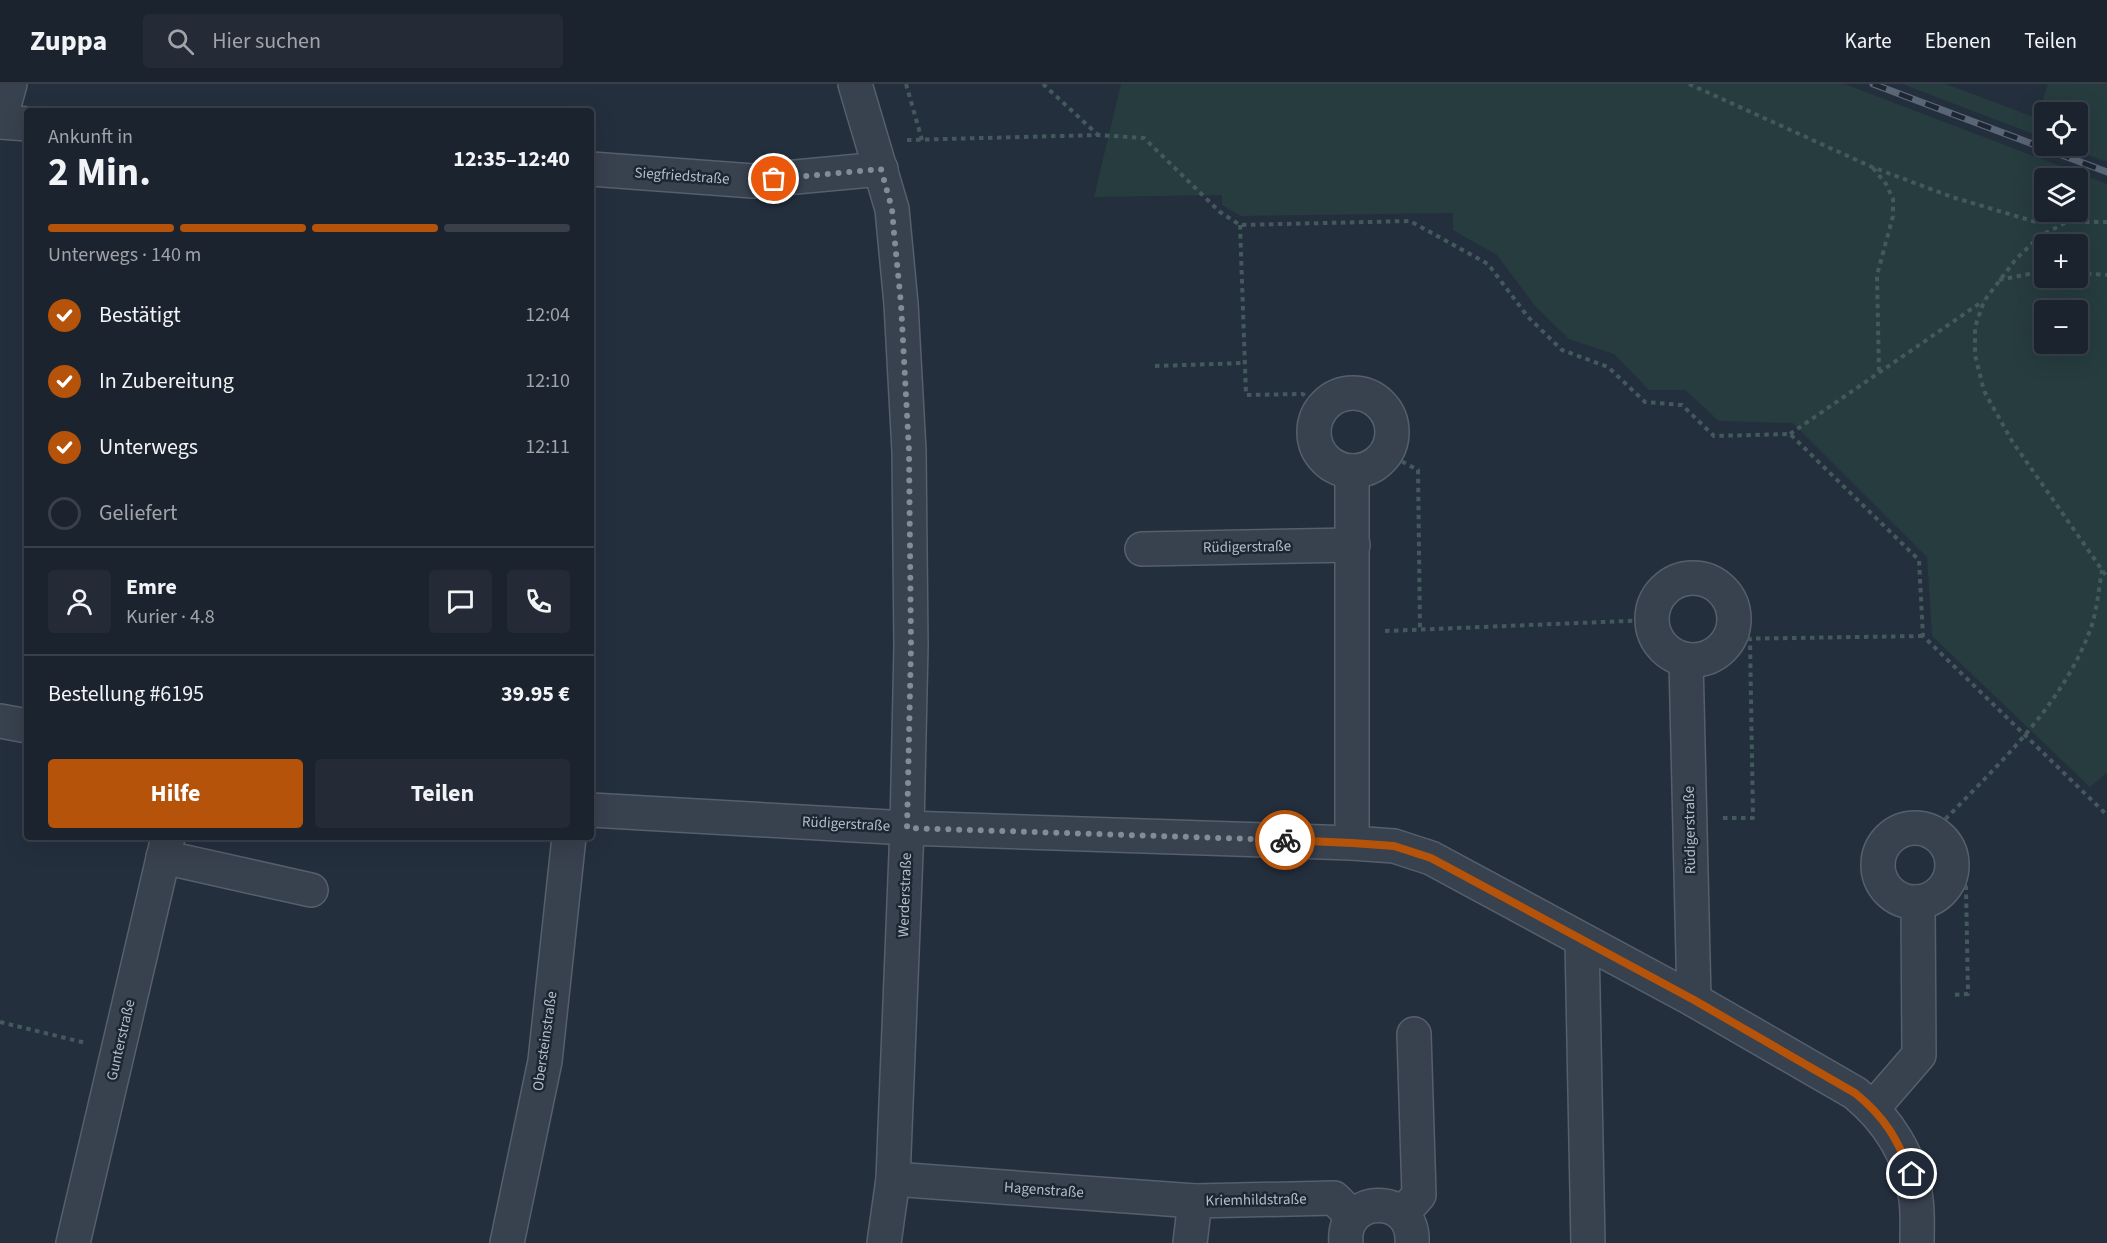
<!DOCTYPE html>
<html lang="de">
<head>
<meta charset="utf-8">
<style>
  body { margin:0; font-family:"Source Sans 3",sans-serif; background:#242b36; color:#f1f3f6; height:100vh; display:flex; flex-direction:column; font-size:22px; white-space:nowrap }
  * { box-sizing:border-box; margin:0 }
  p { font-size:20px; color:#a0a4aa }
  .icon { flex:none; width:33px; height:33px; fill:none; stroke:currentColor; stroke-width:2; stroke-linecap:round; stroke-linejoin:round }
  .map { position:relative; flex:1; overflow:hidden }
  .side { position:absolute; left:24px; top:24px; width:570px; height:732px; display:flex; flex-direction:column; background:#1b232e; border-radius:6px; box-shadow:0 6px 24px #0002,0 0 0 2px #39404a }
  .side>* { flex:none }
  .fabs { position:absolute; left:2034px; top:18px; display:grid; gap:12px }
  .fabs a { display:grid; place-items:center; width:54px; height:54px; border-radius:6px; background:#1b232e; box-shadow:0 6px 24px #0002,0 0 0 2px #39404a; font-size:30px }
  .pin { position:absolute; display:grid; place-items:center; width:51px; height:51px; color:#fff; margin:-26px; border:3px solid #fff; border-radius:50%; box-shadow:0 2px 6px #0007 }
  .courier { position:absolute; display:grid; place-items:center; width:60px; height:60px; margin:-30px; border:4px solid #b45309; border-radius:50%; background:#fff; color:#222; box-shadow:0 2px 8px #0007 }
  .headline em { font-style:normal; font-weight:700 }
  .headline div { display:flex; flex-direction:column-reverse }
  .headline { display:flex; align-items:center; justify-content:space-between; height:102px; padding:0 24px }
  h1 { font-size:39px; font-weight:700; line-height:45px }
  .bar { display:grid; grid-template-columns:repeat(4,1fr); gap:9px 6px; align-content:center; height:72px; padding:0 24px }
  .bar i { height:8px; border-radius:4px; background:#39404a }
  .bar .current { background:#b45309 }
  .bar p { grid-column:span 4 }
  .line { display:flex; align-items:center; gap:15px; padding:0 24px; border-top:2px solid #39404a }
  .line div { flex:1 }
  .round { display:grid; place-items:center; flex:none; width:63px; height:63px; border-radius:6px; background:#242b36 }
  ol { padding:0 24px; list-style:none }
  li { display:flex; align-items:center; gap:18px; height:66px }
  li p { margin-inline-start:auto }
  li .icon { padding:6px; border-radius:50%; background:#b45309; color:#fff; stroke-width:4 }
  li:last-child { color:#a0a4aa }
  li i { width:33px; height:33px; border:3px solid #39404a; border-radius:50% }
  .cta { display:flex; gap:12px; margin-top:auto; padding:12px 24px }
  .cta a { flex:1; height:69px; border-radius:6px; background:#b45309; color:#fff; font-size:24px; font-weight:700; line-height:69px; text-align:center }
  .cta a+a { background:#242b36; color:#f1f3f6 }
  header { display:flex; align-items:center; gap:36px; box-sizing:border-box; height:84px; padding:0 30px; background:#1b232e; border-bottom:2px solid #39404a }
  header strong { font-size:28px }
  nav { display:flex; gap:33px; margin-inline-start:auto; font-size:21px }
  .search { width:420px; height:54px; background:#242b36; display:flex; align-items:center; gap:15px; box-sizing:border-box; padding:0 21px; border-radius:6px; color:#a0a4aa; font-size:22px }
  .map>svg:first-child { display:block }
  .green { fill:#263c3f; fill-rule:evenodd }
  .lines { fill:none; stroke-linecap:round; stroke-linejoin:round }
  .minor-casing { stroke:#565f6c; stroke-width:36 }
  .path { stroke:#44595c; stroke-width:4; stroke-dasharray:4.5 4.5; stroke-linecap:butt }
  .minor { stroke:#38414e; stroke-width:33 }
  .rail-casing { stroke:#5a6575; stroke-width:7 }
  .rail { stroke:#1d2633; stroke-width:4.5; stroke-dasharray:14; stroke-linecap:butt }
  .done { stroke:#828b98; stroke-width:6; stroke-dasharray:0 10.8 }
  .route { stroke:#b45309; stroke-width:8 }
  .labels { text-anchor:middle; dominant-baseline:central; stroke-width:5; stroke-linejoin:round; paint-order:stroke }
  .street-label { font-size:15px; fill:#b4bcc9; stroke:#1d2633 }
</style>
</head>
<body>
<header>
<strong>Zuppa</strong>
<div class="search"><svg class="icon" aria-label="search" viewBox="0 0 24 24"><circle cx="10" cy="10" r="6"/><path d="M15 15l6 6"/></svg>Hier suchen</div>
<nav><a>Karte</a><a>Ebenen</a><a>Teilen</a></nav>
</header>
<div class="map">
<svg width="2107" height="1159" viewBox="0 0 2107 1159">
  <rect width="100%" height="100%" fill="#242f3e"/>
  <g class="green">
    <path d="M1121,0H1845L2107,100V689L2090,703L1932,552L1927,473L1793,339L1719,337L1685,306H1649L1614,270L1569,255L1536,223L1497,171L1453,146V129L1241,132L1222,121V111L1094,113ZM2044,94H2078V128H2044ZM2044,160H2078V194H2044ZM2044,226H2078V260H2044Z"/>
    <polygon points="1902,0 1946,0 2037,34 2048,0 2107,0 2107,78 2064,62 2078,62 2078,28 2044,28 2044,54"/>
  </g>
  <g class="lines">
    <defs>
      <g id="minor">
        <polyline points="855,0 892,125 901,220 909,367 911,562 907,744 893,1095 884,1159"/>
        <polyline points="0,36 10,0"/>
        <polyline points="0,38 27,40"/>
        <polyline points="591,85 753,97 881,85"/>
        <circle cx="1353" cy="348" r="39"/>
        <polyline points="1352,387 1352,759"/>
        <polyline points="1142,465 1353,461"/>
        <circle cx="1693" cy="535" r="41"/>
        <polyline points="1686,576 1694,916"/>
        <polyline points="0,637 27,642"/>
        <path d="M591,726L907,744L1352,759L1394,762L1431,774L1694,916L1855,1009C1888,1036 1912,1073 1916,1116C1918,1130 1917,1145 1917,1159"/>
        <circle cx="1915" cy="781" r="37"/>
        <polyline points="163,773 311,806"/>
        <polyline points="1582,857 1588,1159"/>
        <polyline points="1873,1024 1919,971 1918,818"/>
        <polyline points="893,1095 1195,1117"/>
        <polyline points="1402,1130 1419,1111 1414,950"/>
        <polyline points="73,1159 168,753"/>
        <polyline points="507,1159 545,977 569,753"/>
        <polyline points="1190,1159 1195,1117 1334,1114 1353,1133"/>
        <path d="M1346,1159C1341,1110 1415,1108 1412,1159"/>
      </g>
    </defs>
    <use href="#minor" class="minor-casing"/>
    <g class="path">
      <polyline points="906,0 922,56"/>
      <polyline points="1043,0 1098,51"/>
      <polyline points="1689,0 1872,83 1952,113 2036,138 2107,138"/>
      <polyline points="907,56 1098,51 1144,54 1220,128 1240,141 1410,137 1488,180 1528,233 1562,266 1608,283 1645,318 1682,321 1714,352 1790,350 1919,476 1923,552 2107,731"/>
      <polyline points="1873,84 1886,100 1893,115 1893,132 1877,191 1879,289"/>
      <polyline points="2065,139 2040,152 2016,175 1984,217 1975,243 1975,271 1984,307 2012,357 2107,493"/>
      <polyline points="1240,141 1246,311 1303,310 1322,325"/>
      <polyline points="2078,189 2107,191"/>
      <polyline points="1999,196 2044,187"/>
      <polyline points="1155,282 1244,279"/>
      <polyline points="1790,350 1983,217"/>
      <polyline points="1386,369 1418,386 1420,546"/>
      <polyline points="1385,547 1651,536"/>
      <polyline points="1729,555 1923,552"/>
      <polyline points="1723,734 1753,734 1750,555"/>
      <path d="M1933,748C1992,686 2063,624 2092,541C2097,524 2099,504 2102,486"/>
      <polyline points="1950,792 1966,803 1968,910 1952,911"/>
      <polyline points="0,938 86,959"/>
    </g>
    <use href="#minor" class="minor"/>
    <defs>
      <polyline id="rail" points="1873,0 2107,88"/>
    </defs>
    <use href="#rail" class="rail-casing"/>
    <use href="#rail" class="rail"/>
  </g>
  <g class="lines">
    <polyline class="done" points="774,95 881,85 892,125 894,149 901,220 909,367 911,562 907,744 1285,756"/>
    <path class="route" d="M1285,756L1352,759L1394,762L1431,774L1694,916L1855,1009C1886,1034 1896,1054 1912,1090"/>
  </g>
  <g class="labels">
    <g class="street-label">
      <text transform="translate(682 92) rotate(4)">Siegfriedstraße</text>
      <text transform="translate(1247 463) rotate(-1)">Rüdigerstraße</text>
      <text transform="translate(846 740) rotate(3)">Rüdigerstraße</text>
      <text transform="translate(1690 746) rotate(-91)">Rüdigerstraße</text>
      <text transform="translate(905 811) rotate(-88)">Werderstraße</text>
      <text transform="translate(121 956) rotate(-77)">Gunterstraße</text>
      <text transform="translate(545 957) rotate(-82)">Obersteinstraße</text>
      <text transform="translate(1044 1106) rotate(4)">Hagenstraße</text>
      <text transform="translate(1256 1116) rotate(-1)">Kriemhildstraße</text>
    </g>
  </g>
</svg>
<div class="fabs">
<a><svg class="icon" aria-label="locate" viewBox="0 0 24 24"><circle cx="12" cy="12" r="6"/><path d="M12 2v4M12 18v4M2 12h4M18 12h4"/></svg></a>
<a><svg class="icon" aria-label="layers" viewBox="0 0 24 24"><path d="M12 4l9 5-9 5-9-5zM3 14l9 5 9-5"/></svg></a>
<a>+</a>
<a>−</a>
</div>
<div class="pin" style="left:774px;top:95px;background:#ea580c"><svg class="icon" aria-label="bag" viewBox="0 0 24 24"><path d="M5 8h14l-1 12H6zM9 8a3 3 0 0 1 6 0"/></svg></div>
<div class="pin" style="left:1912px;top:1090px;background:#1f2937"><svg class="icon" aria-label="home" viewBox="0 0 24 24"><path d="M3 11l9-7 9 7M6 9v11h12V9"/></svg></div>
<div class="courier" style="left:1285px;top:756px"><svg class="icon" aria-label="bike" viewBox="0 0 24 24"><circle cx="6" cy="16" r="4"/><circle cx="18" cy="16" r="4"/><path d="M6 16l4-8h5l3 8M10 8l3 8H6M13 5h3"/></svg></div>
<section class="side">
<div class="headline"><div><h1>2 Min.</h1><p>Ankunft in</p></div><em>12:35–12:40</em></div>
<div class="bar"><i class="current"></i><i class="current"></i><i class="current"></i><i></i><p>Unterwegs · 140 m</p></div>
<ol>
<li><svg class="icon" aria-label="check" viewBox="0 0 24 24"><path d="M5 12l5 5 9-10"/></svg>Bestätigt<p>12:04</p></li>
<li><svg class="icon" aria-label="check" viewBox="0 0 24 24"><path d="M5 12l5 5 9-10"/></svg>In Zubereitung<p>12:10</p></li>
<li><svg class="icon" aria-label="check" viewBox="0 0 24 24"><path d="M5 12l5 5 9-10"/></svg>Unterwegs<p>12:11</p></li>
<li><i></i>Geliefert</li>
</ol>
<div class="line" style="height:108px"><a class="round"><svg class="icon" aria-label="person" viewBox="0 0 24 24"><circle cx="12" cy="8" r="4"/><path d="M4 21q1-7 8-7t8 7"/></svg></a><div><b>Emre</b><p>Kurier · 4.8</p></div><a class="round"><svg class="icon" aria-label="chat" viewBox="0 0 24 24"><path d="M4 5h16v11H9l-5 4z"/></svg></a><a class="round"><svg class="icon" aria-label="phone" viewBox="0 0 24 24"><path d="M5 4h4l2 5-3 2q2 4 5 5l2-3 5 2v4C11 20 4 13 5 4z"/></svg></a></div>
<div class="line" style="height:78px"><div>Bestellung #6195</div><b>39.95 €</b></div>
<div class="cta"><a>Hilfe</a><a>Teilen</a></div>
</section>
</div>
</body>
</html>
